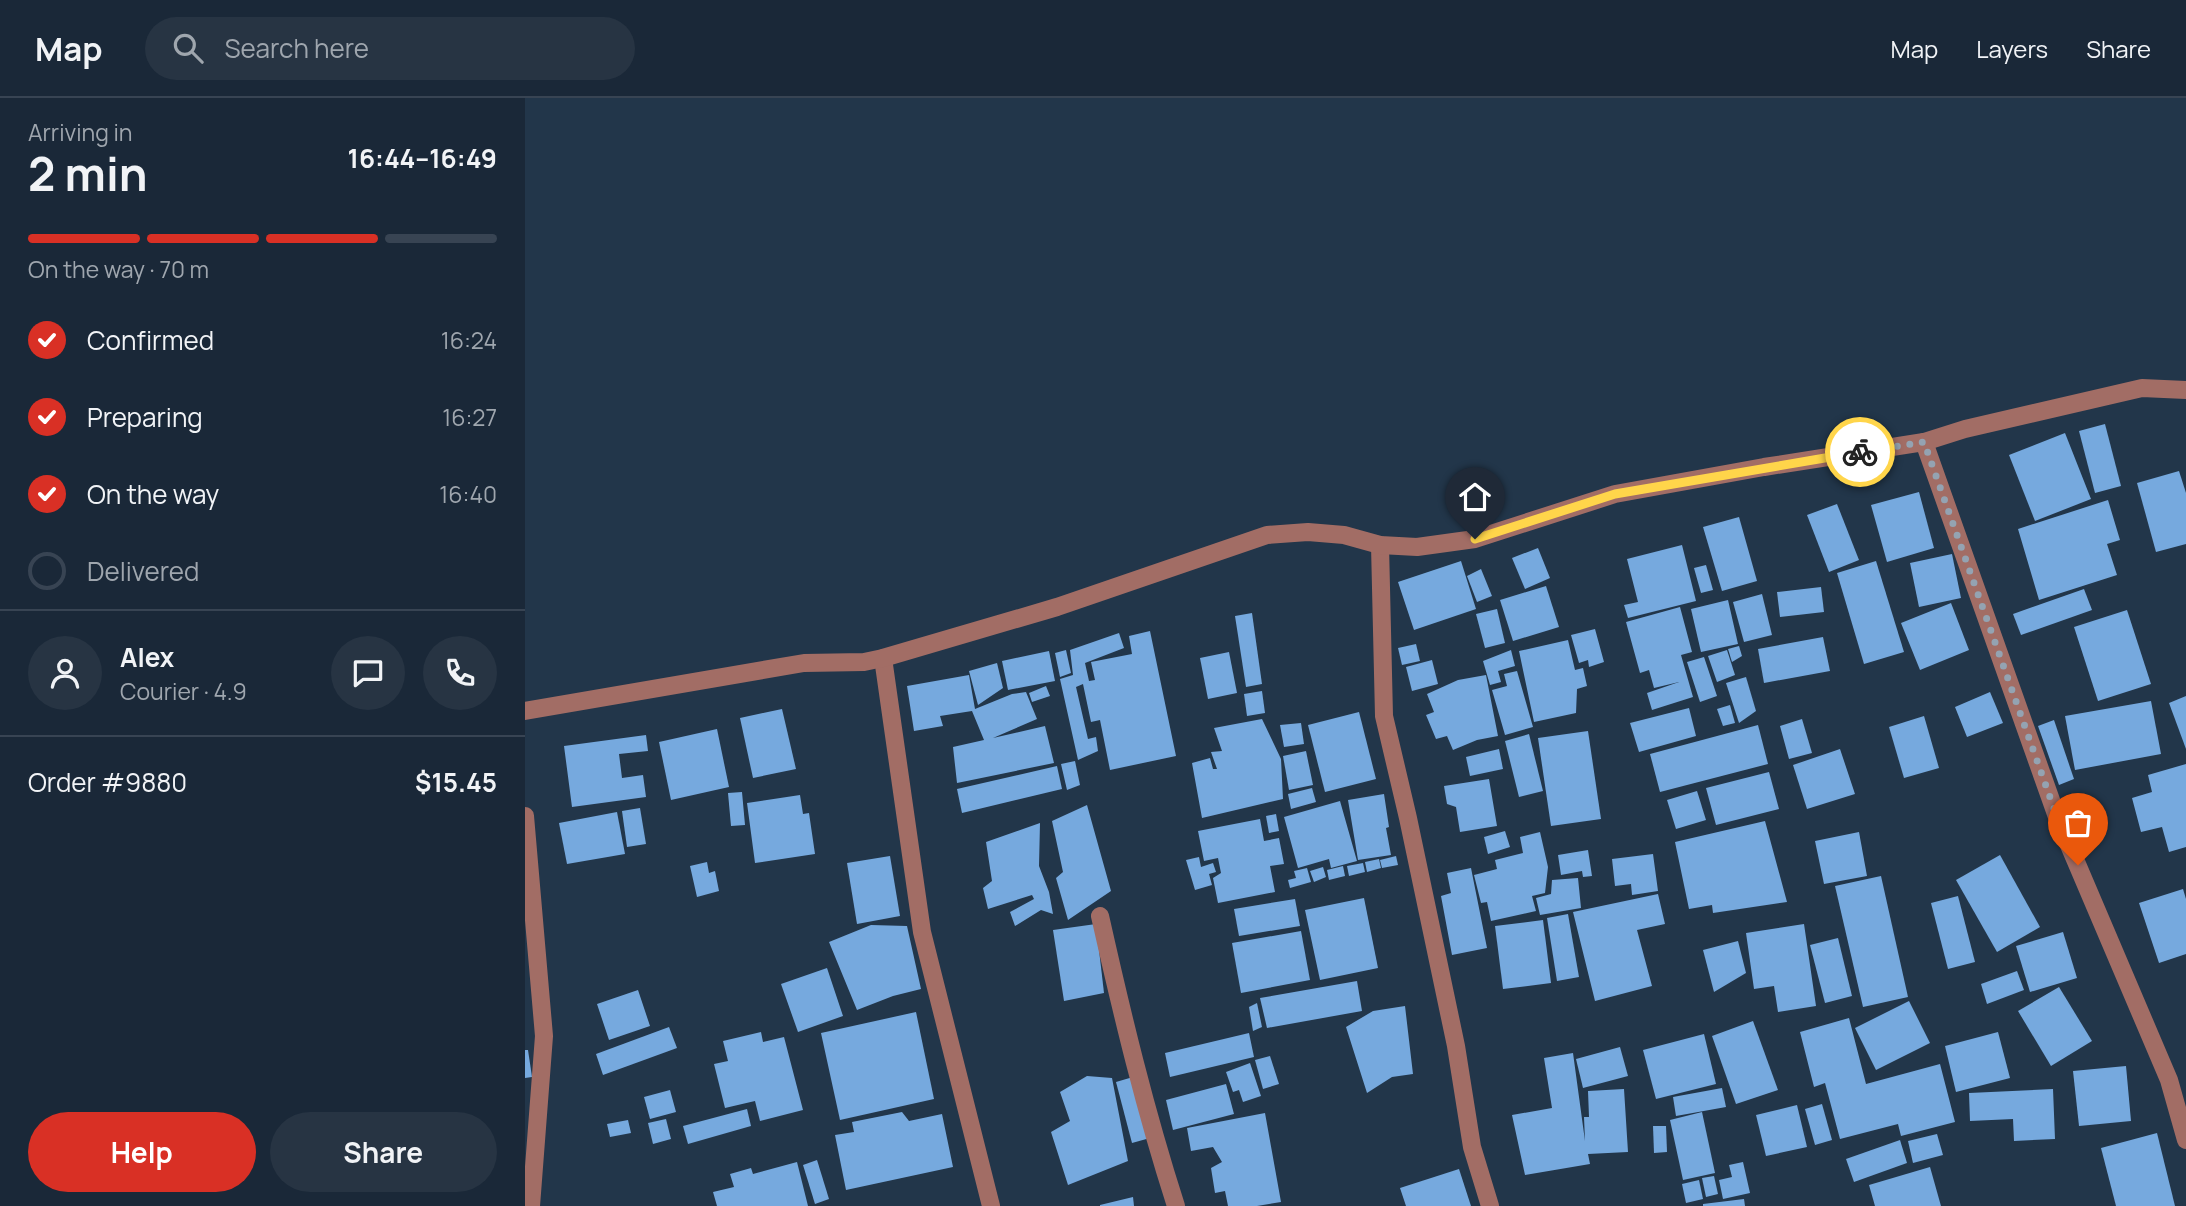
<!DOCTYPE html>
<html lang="en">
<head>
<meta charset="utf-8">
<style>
  body { margin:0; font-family:Manrope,sans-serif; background:#273443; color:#f1f3f6; height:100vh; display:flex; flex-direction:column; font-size:26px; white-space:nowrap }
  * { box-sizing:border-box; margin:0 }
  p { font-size:23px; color:#9fa6ae }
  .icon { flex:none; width:38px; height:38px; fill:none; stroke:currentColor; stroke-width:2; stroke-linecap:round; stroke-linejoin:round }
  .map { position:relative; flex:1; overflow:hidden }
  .sheet { display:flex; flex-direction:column; background:#1a2838; width:525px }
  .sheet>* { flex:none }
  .pin { position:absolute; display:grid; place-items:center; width:60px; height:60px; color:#fff; margin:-72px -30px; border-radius:50% 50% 50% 0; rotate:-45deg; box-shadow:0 0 7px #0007 }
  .pin .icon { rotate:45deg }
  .courier { position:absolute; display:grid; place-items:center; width:70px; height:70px; margin:-35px; border:5px solid #ffd54a; border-radius:50%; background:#fff; color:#222; box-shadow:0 2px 9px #0007 }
  .overview em { font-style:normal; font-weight:700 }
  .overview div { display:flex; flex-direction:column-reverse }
  .overview { display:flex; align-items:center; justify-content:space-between; height:119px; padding:0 28px }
  h1 { font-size:46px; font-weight:700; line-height:52px }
  .bar { display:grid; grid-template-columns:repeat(4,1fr); gap:10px 7px; align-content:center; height:84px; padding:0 28px }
  .bar i { height:9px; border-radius:5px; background:#384453 }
  .bar .current { background:#d93025 }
  .bar p { grid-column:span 4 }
  .line { display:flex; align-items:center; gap:18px; padding:0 28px; border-top:2px solid #384453 }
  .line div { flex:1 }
  .round { display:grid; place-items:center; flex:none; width:74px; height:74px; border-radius:37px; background:#273443 }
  ol { padding:0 28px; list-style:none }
  li { display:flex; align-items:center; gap:21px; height:77px }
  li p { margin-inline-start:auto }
  li .icon { padding:7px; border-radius:50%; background:#d93025; color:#fff; stroke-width:4 }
  li:last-child { color:#9fa6ae }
  li i { width:38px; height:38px; border:4px solid #384453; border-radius:50% }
  .primary-button { display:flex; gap:14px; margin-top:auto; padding:14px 28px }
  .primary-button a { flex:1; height:80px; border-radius:42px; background:#d93025; color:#fff; font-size:28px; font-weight:700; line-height:80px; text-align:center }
  .primary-button a+a { background:#273443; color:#f1f3f6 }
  header { display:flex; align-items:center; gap:42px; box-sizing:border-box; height:98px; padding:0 35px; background:#1a2838; border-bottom:2px solid #384453 }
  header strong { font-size:33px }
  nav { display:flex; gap:38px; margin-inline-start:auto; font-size:24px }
  .search { width:490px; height:63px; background:#273443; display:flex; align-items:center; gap:18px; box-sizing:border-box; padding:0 24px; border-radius:38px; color:#9fa6ae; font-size:26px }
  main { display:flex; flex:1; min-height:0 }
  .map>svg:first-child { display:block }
  .building { fill:#76a9de }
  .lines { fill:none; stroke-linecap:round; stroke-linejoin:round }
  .minor { stroke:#a26d65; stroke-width:18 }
  .done { stroke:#94a3b2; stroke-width:7; stroke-dasharray:0 12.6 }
  .route { stroke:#ffd54a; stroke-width:9 }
</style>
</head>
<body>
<header>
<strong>Map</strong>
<div class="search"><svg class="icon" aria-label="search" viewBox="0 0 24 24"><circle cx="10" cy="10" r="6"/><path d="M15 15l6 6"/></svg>Search here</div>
<nav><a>Map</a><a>Layers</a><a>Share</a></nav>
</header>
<main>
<section class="sheet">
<div class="overview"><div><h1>2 min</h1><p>Arriving in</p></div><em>16:44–16:49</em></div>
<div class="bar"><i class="current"></i><i class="current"></i><i class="current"></i><i></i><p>On the way · 70 m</p></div>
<ol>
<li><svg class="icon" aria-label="check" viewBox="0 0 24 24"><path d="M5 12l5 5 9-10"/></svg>Confirmed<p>16:24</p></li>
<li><svg class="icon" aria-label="check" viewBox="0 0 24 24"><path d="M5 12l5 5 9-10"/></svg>Preparing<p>16:27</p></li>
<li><svg class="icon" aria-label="check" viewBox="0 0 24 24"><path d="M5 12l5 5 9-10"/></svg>On the way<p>16:40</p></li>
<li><i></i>Delivered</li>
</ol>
<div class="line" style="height:126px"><a class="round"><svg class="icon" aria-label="person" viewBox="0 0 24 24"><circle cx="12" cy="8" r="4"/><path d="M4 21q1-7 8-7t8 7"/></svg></a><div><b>Alex</b><p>Courier · 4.9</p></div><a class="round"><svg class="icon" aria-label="chat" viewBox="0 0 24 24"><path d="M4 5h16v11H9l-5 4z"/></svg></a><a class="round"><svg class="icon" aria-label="phone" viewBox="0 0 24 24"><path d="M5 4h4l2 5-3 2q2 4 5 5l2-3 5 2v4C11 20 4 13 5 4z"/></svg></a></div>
<div class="line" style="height:91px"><div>Order #9880</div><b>$15.45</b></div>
<div class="primary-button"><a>Help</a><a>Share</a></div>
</section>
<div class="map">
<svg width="1661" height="1108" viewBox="0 0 1661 1108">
  <rect width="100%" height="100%" fill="#22364a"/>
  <g class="building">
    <polygon points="1580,326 1596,388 1570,395 1554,333"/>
    <polygon points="1540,335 1566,401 1510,423 1484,357"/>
    <polygon points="1654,373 1661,395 1661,446 1631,454 1612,385"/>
    <polygon points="1394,394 1409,450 1362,464 1346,407"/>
    <polygon points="1583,402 1595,442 1582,446 1592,477 1514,502 1493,431"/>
    <polygon points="1312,406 1334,462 1304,474 1282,417"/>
    <polygon points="1214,419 1232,483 1197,493 1178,429"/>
    <polygon points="1157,447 1171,503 1103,520 1099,507 1113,504 1102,461"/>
    <polygon points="1013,450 1025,480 1000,491 987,460"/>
    <polygon points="1427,456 1436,500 1394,509 1385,465"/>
    <polygon points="936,463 951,511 889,532 873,484"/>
    <polygon points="1351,463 1379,554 1339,566 1312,475"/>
    <polygon points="1181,467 1188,492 1176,495 1169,470"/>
    <polygon points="956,471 967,498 952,504 942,478"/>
    <polygon points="1021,488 1034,529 988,543 975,502"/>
    <polygon points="1296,489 1299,514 1255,519 1252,494"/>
    <polygon points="1559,491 1567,512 1496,537 1488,516"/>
    <polygon points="1237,496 1247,537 1219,544 1208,504"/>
    <polygon points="1203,502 1213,546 1176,554 1166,511"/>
    <polygon points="1426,505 1444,552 1395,572 1376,525"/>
    <polygon points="1155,509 1167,554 1156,557 1168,599 1127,612 1122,595 1154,584 1129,590 1124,572 1115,575 1101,524"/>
    <polygon points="972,511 980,545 960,550 951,516"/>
    <polygon points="1602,512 1626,586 1573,603 1549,529"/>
    <polygon points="727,515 737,586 721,589 710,518"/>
    <polygon points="1070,531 1079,564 1064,569 1063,562 1054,565 1046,537"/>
    <polygon points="625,533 651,658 585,672 575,622 566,624 558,586 551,589 563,641 571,639 573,653 553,662 535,581 548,577 545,552 594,535 599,550 560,565 564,583 570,582 566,564 607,556 604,538"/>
    <polygon points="1298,539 1305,573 1239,585 1233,551"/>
    <polygon points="1043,542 1050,572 1058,570 1062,588 1052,591 1051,615 1009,624 994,553"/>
    <polygon points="891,546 895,563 877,567 873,550"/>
    <polygon points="1214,548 1217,558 1207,564 1203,551"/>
    <polygon points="541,552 546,575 535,579 530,555"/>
    <polygon points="986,552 990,568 973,573 976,584 965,587 958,563"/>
    <polygon points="1202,552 1210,577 1192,584 1183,558"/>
    <polygon points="524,553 530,583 483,592 477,563"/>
    <polygon points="704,554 712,595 683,601 675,560"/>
    <polygon points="1179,559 1192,598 1175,604 1162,564"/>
    <polygon points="907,562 913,586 887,593 881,569"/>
    <polygon points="472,565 478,590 453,607 444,573"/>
    <polygon points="992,573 1008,629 980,637 967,592 982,588 979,576"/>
    <polygon points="444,577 450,611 487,596 501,594 512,621 468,640 520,628 529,665 432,685 428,649 459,642 447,613 415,618 418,628 389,633 382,588"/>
    <polygon points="961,577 973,638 952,642 928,652 922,638 911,641 901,617 909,614 902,596 933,582"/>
    <polygon points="1221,579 1231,613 1214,625 1201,585"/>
    <polygon points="521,588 525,598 507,604 504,595"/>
    <polygon points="737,593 740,615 722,618 719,596"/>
    <polygon points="1465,594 1478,625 1442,639 1430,609"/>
    <polygon points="1661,598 1661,651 1644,605"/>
    <polygon points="1626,603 1636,656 1550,672 1540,618"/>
    <polygon points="1205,607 1210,625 1198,628 1192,611"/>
    <polygon points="1164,610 1171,638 1114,654 1105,625"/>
    <polygon points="257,611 271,671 228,680 215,620"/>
    <polygon points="834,614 851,681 800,694 783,627"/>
    <polygon points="1399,618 1414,670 1379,680 1364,629"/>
    <polygon points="737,621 756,661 758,701 677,720 667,665 685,660 688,671 692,671 686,654 697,653 689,630"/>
    <polygon points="1277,621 1287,655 1264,661 1255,628"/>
    <polygon points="1529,622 1549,681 1534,687 1513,628"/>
    <polygon points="776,625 779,646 759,649 755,627"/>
    <polygon points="1233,627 1243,666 1135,694 1125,656"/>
    <polygon points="192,631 204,689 146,702 134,644"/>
    <polygon points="1063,633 1076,721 1026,728 1013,640"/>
    <polygon points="1004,636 1018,693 994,699 980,643"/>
    <polygon points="121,637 123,653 94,656 97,680 118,677 121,699 47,709 39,648"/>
    <polygon points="974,651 978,671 945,678 941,659"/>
    <polygon points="1315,651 1330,696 1282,711 1268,667"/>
    <polygon points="781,653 788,687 764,692 758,658"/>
    <polygon points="550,663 555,687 542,692 536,666"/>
    <polygon points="1661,666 1661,749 1644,754 1637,729 1616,734 1607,700 1627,694 1623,677"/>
    <polygon points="532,668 537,691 437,715 432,691"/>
    <polygon points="1244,674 1254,711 1191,727 1181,690"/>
    <polygon points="964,681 972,728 935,734 931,709 922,706 919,688"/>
    <polygon points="787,690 791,704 766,711 763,696"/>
    <polygon points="1172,693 1181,722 1151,731 1142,702"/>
    <polygon points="217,694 220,727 206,728 203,695"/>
    <polygon points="859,696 864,729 861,730 866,757 833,762 823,702"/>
    <polygon points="275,697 278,716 284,715 290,756 230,765 222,705"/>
    <polygon points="815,703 832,763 806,770 804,761 773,770 759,719"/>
    <polygon points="562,707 586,793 543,822 531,780 538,774 527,723"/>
    <polygon points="115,710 121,746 102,749 97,713"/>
    <polygon points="92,714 100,756 42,766 34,725"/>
    <polygon points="751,716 754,733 744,735 741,718"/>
    <polygon points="735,721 739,743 754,740 759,766 745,768 750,794 693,805 688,780 696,775 693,760 679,763 673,733"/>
    <polygon points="1240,723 1262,804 1188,815 1187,807 1164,811 1150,744"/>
    <polygon points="515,725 514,768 524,794 528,816 516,812 490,828 485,814 509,801 507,797 463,811 458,790 467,783 461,744"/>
    <polygon points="980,733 985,749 963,756 959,739"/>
    <polygon points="1015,734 1023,769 1020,795 1007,798 1011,813 966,823 962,804 956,805 949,777 972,771 970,762 998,755 995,739"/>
    <polygon points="1334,734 1342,778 1299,786 1290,743"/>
    <polygon points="1063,752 1067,778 1058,779 1057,773 1036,777 1033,757"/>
    <polygon points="1128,756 1133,793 1107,797 1106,786 1090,788 1087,761"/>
    <polygon points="1475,757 1515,829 1472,854 1431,782"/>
    <polygon points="365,758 375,818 332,826 322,765"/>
    <polygon points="871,758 873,767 857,770 855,762"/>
    <polygon points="674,759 676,769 688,765 691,774 684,776 687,787 670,792 661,762"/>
    <polygon points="854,761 856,770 842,774 840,764"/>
    <polygon points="182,764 184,775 190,773 194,793 172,799 165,768"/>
    <polygon points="838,765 840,774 824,778 822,768"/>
    <polygon points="818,768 820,778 804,782 802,772"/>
    <polygon points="798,769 801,779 789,784 785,773"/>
    <polygon points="782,770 786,784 765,790 763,782 771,780 769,773"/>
    <polygon points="946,770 962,850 927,857 916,798 926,795 922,775"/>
    <polygon points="1356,778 1383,899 1338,909 1310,788"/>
    <polygon points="1053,780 1056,810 1015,817 1011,800 1026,796 1027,782"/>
    <polygon points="1658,791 1661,801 1661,856 1634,865 1614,805"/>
    <polygon points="1133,796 1140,826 1112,832 1127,888 1070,903 1048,814"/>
    <polygon points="1433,798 1450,864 1423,871 1406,805"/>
    <polygon points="839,800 853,870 795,882 780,812"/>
    <polygon points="770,801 775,828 714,838 709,811"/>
    <polygon points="1043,816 1054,879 1032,883 1022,820"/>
    <polygon points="1018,822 1026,885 978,891 970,828"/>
    <polygon points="571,826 579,895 539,903 528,832"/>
    <polygon points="1279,826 1291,908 1253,914 1249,888 1229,891 1221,835"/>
    <polygon points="346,827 382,828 396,891 368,898 332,912 304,844"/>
    <polygon points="776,833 785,882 716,895 707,845"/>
    <polygon points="1538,834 1552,880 1505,894 1491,848"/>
    <polygon points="1313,840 1327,898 1300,905 1285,847"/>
    <polygon points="1213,843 1221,875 1189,894 1178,852"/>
    <polygon points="302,870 318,918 273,934 256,886"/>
    <polygon points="1492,873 1499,892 1462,906 1456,886"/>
    <polygon points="832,883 837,913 742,930 735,900"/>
    <polygon points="1534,889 1567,943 1526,968 1493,913"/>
    <polygon points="113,892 125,928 84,942 72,906"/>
    <polygon points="1384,903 1405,945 1351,972 1330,930"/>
    <polygon points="732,905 737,929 728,933 724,909"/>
    <polygon points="880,908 888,976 867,979 842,995 821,929 848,913"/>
    <polygon points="391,914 409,1001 315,1022 296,935"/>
    <polygon points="1324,920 1341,986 1415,966 1430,1024 1376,1038 1373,1026 1315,1041 1300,985 1289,989 1275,934"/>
    <polygon points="1228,923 1253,992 1211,1006 1187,938"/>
    <polygon points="144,929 152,950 78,977 71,956"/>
    <polygon points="236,934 238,944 259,939 278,1012 235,1023 230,1003 200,1010 189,966 203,963 198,943"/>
    <polygon points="1473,934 1485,980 1431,994 1420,948"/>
    <polygon points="724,935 729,959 645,979 640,955"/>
    <polygon points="1179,936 1191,986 1131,1001 1118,952"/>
    <polygon points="1095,949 1103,978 1058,990 1051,961"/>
    <polygon points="0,952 3,952 7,979 0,980"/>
    <polygon points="1048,955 1060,1043 1059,1019 1064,1019 1063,993 1099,991 1103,1054 1063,1056 1065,1066 1000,1077 987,1017 1027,1010 1019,960"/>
    <polygon points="745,958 754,986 738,991 730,962"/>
    <polygon points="725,965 736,998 718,1004 714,992 708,994 701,974"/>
    <polygon points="1601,968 1606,1023 1554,1028 1548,973"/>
    <polygon points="562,978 587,980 603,1063 543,1087 526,1034 545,1023 535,994"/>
    <polygon points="608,979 625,1040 607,1045 591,984"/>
    <polygon points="701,986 709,1016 648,1032 641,1002"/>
    <polygon points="1197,990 1201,1009 1151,1018 1148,999"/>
    <polygon points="1528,991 1530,1041 1489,1043 1488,1021 1445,1023 1444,995"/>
    <polygon points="145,992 151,1014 125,1021 119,999"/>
    <polygon points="1297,1006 1307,1042 1290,1047 1280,1011"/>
    <polygon points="1272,1007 1282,1049 1241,1058 1231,1017"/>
    <polygon points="222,1011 226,1028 163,1046 158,1028"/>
    <polygon points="377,1014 384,1023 417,1016 428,1069 321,1092 310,1037 329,1034 327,1024"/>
    <polygon points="1177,1014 1190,1075 1158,1082 1145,1022"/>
    <polygon points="740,1015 756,1104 732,1108 703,1108 700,1093 690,1095 686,1070 697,1064 688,1049 666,1053 662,1030"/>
    <polygon points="141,1021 146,1041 128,1046 123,1025"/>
    <polygon points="103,1022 106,1035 85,1039 82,1026"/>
    <polygon points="1128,1028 1141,1028 1142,1054 1129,1055"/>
    <polygon points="1632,1035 1650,1108 1591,1108 1576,1050"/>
    <polygon points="1412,1036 1418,1057 1388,1065 1383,1043"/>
    <polygon points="1375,1042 1382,1065 1329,1084 1321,1061"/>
    <polygon points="292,1062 304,1101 290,1106 278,1067"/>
    <polygon points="272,1064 283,1108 192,1108 188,1094 209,1089 205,1076 226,1070 228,1076"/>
    <polygon points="1218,1064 1225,1095 1198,1101 1194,1082 1207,1079 1204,1067"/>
    <polygon points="1405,1069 1416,1108 1350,1108 1344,1087"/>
    <polygon points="934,1071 946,1108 881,1108 875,1090"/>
    <polygon points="1189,1078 1193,1096 1181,1099 1177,1080"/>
    <polygon points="1174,1082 1178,1101 1161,1105 1157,1086"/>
    <polygon points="608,1099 609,1108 575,1108 575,1107"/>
    <polygon points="1219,1101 1220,1108 1178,1108 1178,1106"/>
  </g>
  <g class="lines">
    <g class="minor">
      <polyline points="1399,344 1532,719 1644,982 1661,1042"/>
      <polyline points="855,447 859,618 883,720 931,948 947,1049 965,1108"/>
      <polyline points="358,560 397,834 466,1108"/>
      <polyline points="0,613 279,565 339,564 358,560 532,509 742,437 783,434 819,437 855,447 892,449 950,441 1090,396 1239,369 1399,344 1440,331 1617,290 1661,292"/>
      <polyline points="0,718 19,938 6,1108"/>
      <path d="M575,818C597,916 620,1012 651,1108"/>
    </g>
  </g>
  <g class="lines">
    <polyline class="done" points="1335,354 1399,344 1532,719 1553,767"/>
    <polyline class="route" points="950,441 1090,396 1335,354"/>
  </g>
</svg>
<div class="pin" style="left:1553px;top:767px;background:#ea580c"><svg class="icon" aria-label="bag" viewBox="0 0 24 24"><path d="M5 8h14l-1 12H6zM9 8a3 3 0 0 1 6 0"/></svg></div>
<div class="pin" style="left:950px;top:441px;background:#1f2937"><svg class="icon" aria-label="home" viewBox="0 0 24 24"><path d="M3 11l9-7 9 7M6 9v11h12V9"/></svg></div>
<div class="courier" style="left:1335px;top:354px"><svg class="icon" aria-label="bike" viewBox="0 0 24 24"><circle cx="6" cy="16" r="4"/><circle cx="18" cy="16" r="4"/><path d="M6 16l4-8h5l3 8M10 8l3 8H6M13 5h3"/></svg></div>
</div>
</main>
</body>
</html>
